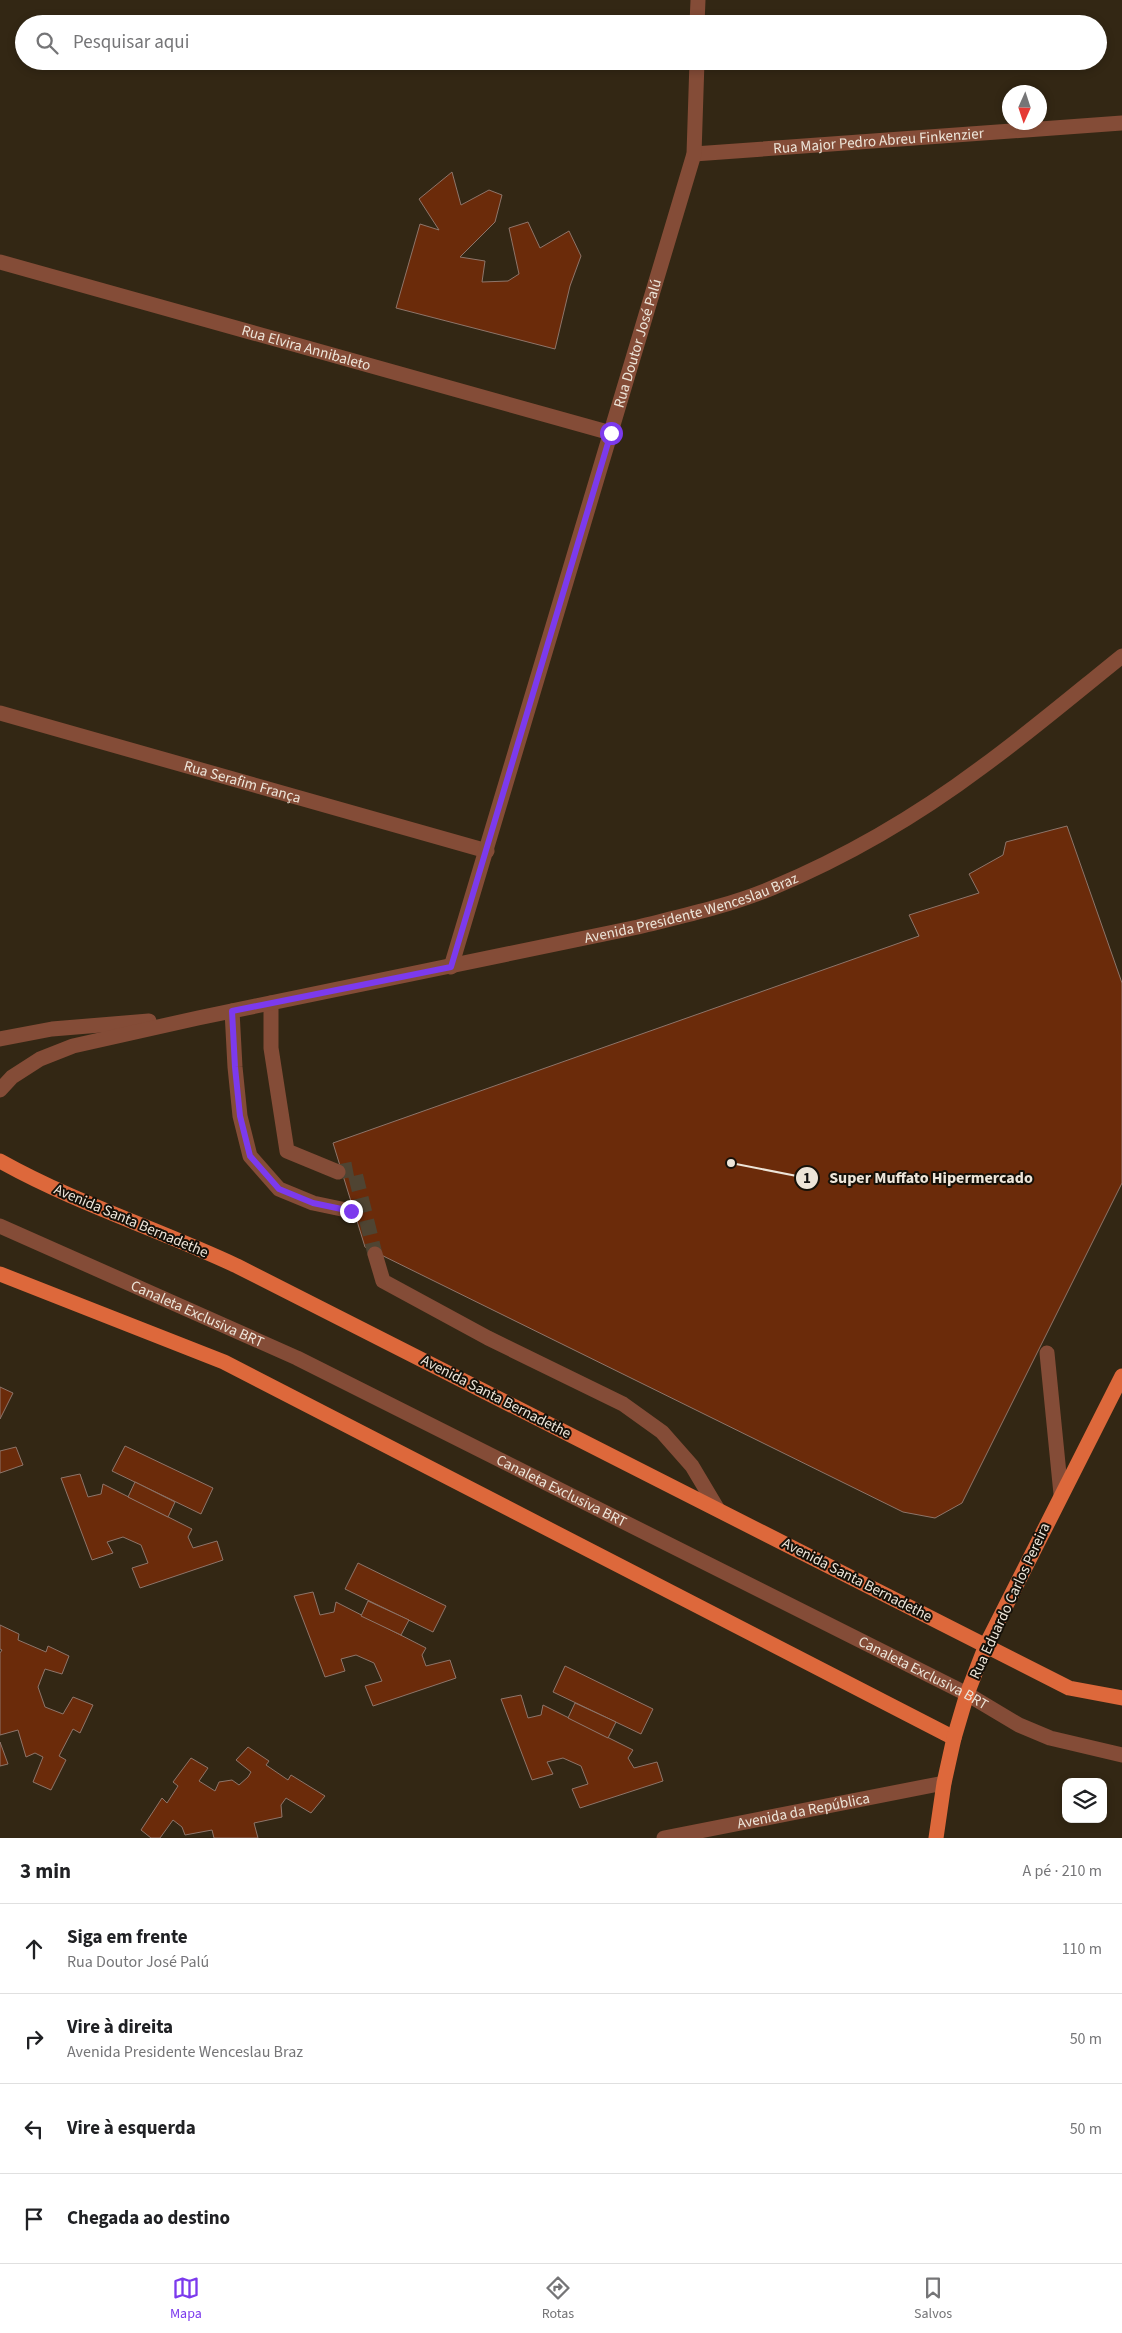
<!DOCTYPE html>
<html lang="pt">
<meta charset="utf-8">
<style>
body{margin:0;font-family:"Source Sans 3",sans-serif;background:#f2f2f2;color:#202124}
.controls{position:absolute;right:15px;bottom:15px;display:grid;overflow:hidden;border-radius:10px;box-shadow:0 2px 8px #0003}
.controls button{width:45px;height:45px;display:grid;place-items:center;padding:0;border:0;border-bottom:1px solid #e0e0e0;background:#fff;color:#202124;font:25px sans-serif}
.compass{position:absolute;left:1002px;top:85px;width:45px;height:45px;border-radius:50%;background:#fff;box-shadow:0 2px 8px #0003;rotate:183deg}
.stop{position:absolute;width:15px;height:15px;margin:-11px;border:4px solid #7c3aed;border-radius:50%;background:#fff}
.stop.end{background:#7c3aed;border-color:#fff;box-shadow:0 1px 5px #0008}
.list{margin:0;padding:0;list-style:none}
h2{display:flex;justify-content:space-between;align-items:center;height:65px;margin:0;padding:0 20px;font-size:21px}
h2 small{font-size:16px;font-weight:400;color:#757577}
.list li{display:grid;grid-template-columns:32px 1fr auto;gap:15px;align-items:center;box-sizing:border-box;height:90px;padding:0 20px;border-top:1px solid #e0e0e0}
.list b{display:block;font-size:19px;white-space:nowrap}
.list p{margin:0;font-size:16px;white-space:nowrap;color:#757577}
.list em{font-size:16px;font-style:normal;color:#757577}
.icon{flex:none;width:28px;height:28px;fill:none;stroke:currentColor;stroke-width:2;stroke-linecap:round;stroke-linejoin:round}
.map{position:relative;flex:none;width:1122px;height:1838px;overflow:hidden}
.search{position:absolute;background:#fff;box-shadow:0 2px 8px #0003;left:15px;right:15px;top:15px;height:55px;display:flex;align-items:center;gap:12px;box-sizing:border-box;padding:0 18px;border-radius:28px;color:#757577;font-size:19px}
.sheet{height:425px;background:#fff}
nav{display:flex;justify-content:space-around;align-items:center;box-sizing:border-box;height:70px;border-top:1px solid #e0e0e0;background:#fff;font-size:14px;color:#757577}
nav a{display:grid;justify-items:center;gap:2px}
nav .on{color:#7c3aed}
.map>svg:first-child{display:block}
.building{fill:#6b2b0a;stroke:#8e756a}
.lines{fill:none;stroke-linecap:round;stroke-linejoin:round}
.minor-tunnel{stroke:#4f4432;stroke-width:15;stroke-dasharray:15 8;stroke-linecap:butt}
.minor{stroke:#844c37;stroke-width:15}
.major{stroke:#dd683b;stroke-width:15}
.route{stroke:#7c3aed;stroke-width:6}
.labels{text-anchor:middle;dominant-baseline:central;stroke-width:4;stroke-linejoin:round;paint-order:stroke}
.street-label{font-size:15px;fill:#ede5d9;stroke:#161109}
.leader{fill:none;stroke:#ede5d9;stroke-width:2}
.callout-dot{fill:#ede5d9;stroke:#161109;stroke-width:2}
.mark-label{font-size:15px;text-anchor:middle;font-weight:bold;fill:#111}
.callout-label{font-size:16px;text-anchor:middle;font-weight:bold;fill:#ede5d9;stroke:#161109;stroke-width:4;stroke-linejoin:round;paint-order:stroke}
</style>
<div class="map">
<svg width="1122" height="1838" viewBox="0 0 1122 1838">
<rect width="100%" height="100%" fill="#332714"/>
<g class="building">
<path d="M452,172l9,33 28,-15 13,5 -7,27 -35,35 25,4 -3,21 26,-1 11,-7 -10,-46 19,-6 12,26 29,-17 12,25 -11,30 -15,63 -159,-41 24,-84 19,6 -20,-31z"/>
<path d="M1067,826l55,157v200l-160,320 -27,15 -32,-6 -538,-265 -32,-104 586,-207 -10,-21 70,-22 -10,-19 34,-19 3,-13z"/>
<path d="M0,1387l13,6 -13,26z"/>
<path d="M125,1446l88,42 -12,26 -89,-43z"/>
<path d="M16,1447l7,18 -23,8v-22z"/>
<path d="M80,1474l8,23 13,-3 2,-10 89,45 -4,8 5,11 24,-7 6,19 -83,28 -8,-20 16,-5 -7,-18 -18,-8 -16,5 6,11 -21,7 -31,-82z"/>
<path d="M135,1482l40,20 -7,15 -40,-20z"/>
<path d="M358,1563l88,43 -13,26 -88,-43z"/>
<path d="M313,1592l7,23 14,-3 2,-10 90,46 -4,7 4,11 24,-6 6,18 -83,28 -8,-20 17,-5 -8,-18 -18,-8 -15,4 4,12 -20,6 -31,-81z"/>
<path d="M368,1601l41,19 -8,15 -40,-19z"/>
<path d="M0,1625l19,9 -1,6 28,12 2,-6 21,10 -7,18 -17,-5 -7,18 7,20 18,7 10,-17 20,8 -13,28 -7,-4 -14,27 7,4 -15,30 -18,-8 10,-25 -8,-4 -9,4 -8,-27 -18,5v-82l2,-3 -2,-1z"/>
<path d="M565,1666l88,43 -12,25 -88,-42z"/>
<path d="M521,1695l7,23 13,-3 2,-10 90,45 -5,8 6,10 23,-6 6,19 -83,27 -8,-19 16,-5 -7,-18 -18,-8 -16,4 6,12 -21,6 -31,-81z"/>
<path d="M575,1703l41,19 -8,16 -40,-20z"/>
<path d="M0,1742l8,22 -8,2z"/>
<path d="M248,1747l21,14 -3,4 22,15 3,-5 34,21 -14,17 -25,-15 -5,7 1,12 -28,6 4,15h-44l-2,-8 -27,5 -3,-8 -9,-7 -13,18h-9l-10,-8 21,-32 5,5 11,-17 -5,-4 18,-24 17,10 -9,13 16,10 4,-9 13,-2 7,5 9,-8 3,-5 -15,-12z"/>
</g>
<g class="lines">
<path class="minor-tunnel" d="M338,1172l16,-3 21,85"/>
<g class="minor">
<path d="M697,24l1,-24"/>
<path id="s1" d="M694,154l428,-31"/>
<path id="s2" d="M0,262l611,171"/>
<path id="s3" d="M0,713l487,138"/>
<path id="s4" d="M451,967l243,-813 3,-93"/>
<path d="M271,1003v45l16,103 51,21"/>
<path d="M232,1011l3,56 5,49 10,40 29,33 34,14 38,8"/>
<path d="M0,1039l52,-10 97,-8"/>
<path id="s5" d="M0,1090l12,-13 28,-18 33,-13 125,-28 440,-91c44,-11 91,-21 134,-39 74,-31 146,-73 210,-121 48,-35 94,-74 140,-111"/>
<path id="s6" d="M0,1226l297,132 670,336 52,31 31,13 72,17"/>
<path d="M375,1254l8,27 105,57 135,66 39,28 30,34 25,42"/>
<path d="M1047,1353l14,141"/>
<path id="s7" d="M664,1838l280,-55"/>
</g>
<g class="major">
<path d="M0,1161c75,42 158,68 237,105l832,422 53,10"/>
<path d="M0,1274l224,88 730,376"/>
<path d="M936,1838l8,-55 10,-45 13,-44 19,-49 136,-269"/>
</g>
</g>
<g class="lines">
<path class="route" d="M351,1211l-38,-8 -34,-14 -29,-33 -10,-40 -5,-49 -3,-56 219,-44 160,-534"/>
</g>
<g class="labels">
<g class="street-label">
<text stroke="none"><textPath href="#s1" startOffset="185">Rua Major Pedro Abreu Finkenzier</textPath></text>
<text stroke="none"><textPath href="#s4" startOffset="651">Rua Doutor José Palú</textPath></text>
<text stroke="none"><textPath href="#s2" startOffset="318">Rua Elvira Annibaleto</textPath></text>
<text stroke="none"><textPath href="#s3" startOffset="252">Rua Serafim França</textPath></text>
<text stroke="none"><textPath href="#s5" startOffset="720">Avenida Presidente Wenceslau Braz</textPath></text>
<text transform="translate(131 1221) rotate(23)">Avenida Santa Bernadethe</text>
<text stroke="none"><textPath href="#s6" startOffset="216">Canaleta Exclusiva BRT</textPath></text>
<text transform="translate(496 1397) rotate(27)">Avenida Santa Bernadethe</text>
<text stroke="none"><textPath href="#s6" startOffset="621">Canaleta Exclusiva BRT</textPath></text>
<text transform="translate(857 1580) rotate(27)">Avenida Santa Bernadethe</text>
<text transform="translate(1010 1601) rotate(-65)">Rua Eduardo Carlos Pereira</text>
<text stroke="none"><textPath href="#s6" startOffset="1026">Canaleta Exclusiva BRT</textPath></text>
<text stroke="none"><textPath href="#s7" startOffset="142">Avenida da República</textPath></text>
</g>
</g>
<path class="leader" d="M731 1163L807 1178"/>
<g class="callout-dot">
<circle cx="731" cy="1163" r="5"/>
<circle cx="807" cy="1178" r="12"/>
</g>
<g class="mark-label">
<text x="807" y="1183">1</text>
</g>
<g class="callout-label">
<text x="931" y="1183">Super Muffato Hipermercado</text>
</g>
</svg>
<div class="controls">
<button><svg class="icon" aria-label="layers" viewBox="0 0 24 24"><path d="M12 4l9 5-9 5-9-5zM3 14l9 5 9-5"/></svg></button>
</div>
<svg class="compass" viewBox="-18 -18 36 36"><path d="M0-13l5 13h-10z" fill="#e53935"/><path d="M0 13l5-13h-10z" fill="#757577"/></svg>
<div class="stop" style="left:611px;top:433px"></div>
<div class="stop end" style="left:351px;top:1211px"></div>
<div class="search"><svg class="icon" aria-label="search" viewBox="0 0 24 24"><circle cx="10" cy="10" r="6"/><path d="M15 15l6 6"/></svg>Pesquisar aqui</div>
</div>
<section class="sheet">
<h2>3 min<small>A pé · 210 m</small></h2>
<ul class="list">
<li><svg class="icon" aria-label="ahead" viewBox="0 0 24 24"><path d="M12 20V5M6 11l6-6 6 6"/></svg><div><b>Siga em frente</b><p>Rua Doutor José Palú</p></div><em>110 m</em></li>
<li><svg class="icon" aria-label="right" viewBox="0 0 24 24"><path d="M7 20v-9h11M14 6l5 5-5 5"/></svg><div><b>Vire à direita</b><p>Avenida Presidente Wenceslau Braz</p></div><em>50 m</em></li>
<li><svg class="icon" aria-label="left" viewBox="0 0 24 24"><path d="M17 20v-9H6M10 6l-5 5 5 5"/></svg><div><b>Vire à esquerda</b></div><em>50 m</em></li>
<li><svg class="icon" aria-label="arrive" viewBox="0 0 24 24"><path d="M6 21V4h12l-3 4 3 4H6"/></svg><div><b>Chegada ao destino</b></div></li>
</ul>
</section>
<nav>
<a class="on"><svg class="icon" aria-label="map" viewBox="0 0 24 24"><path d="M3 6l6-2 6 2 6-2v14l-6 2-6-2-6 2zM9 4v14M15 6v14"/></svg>Mapa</a>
<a><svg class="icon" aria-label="directions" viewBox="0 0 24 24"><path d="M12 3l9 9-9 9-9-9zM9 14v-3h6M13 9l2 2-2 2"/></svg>Rotas</a>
<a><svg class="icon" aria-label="saved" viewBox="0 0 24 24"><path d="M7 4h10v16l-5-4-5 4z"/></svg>Salvos</a>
</nav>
